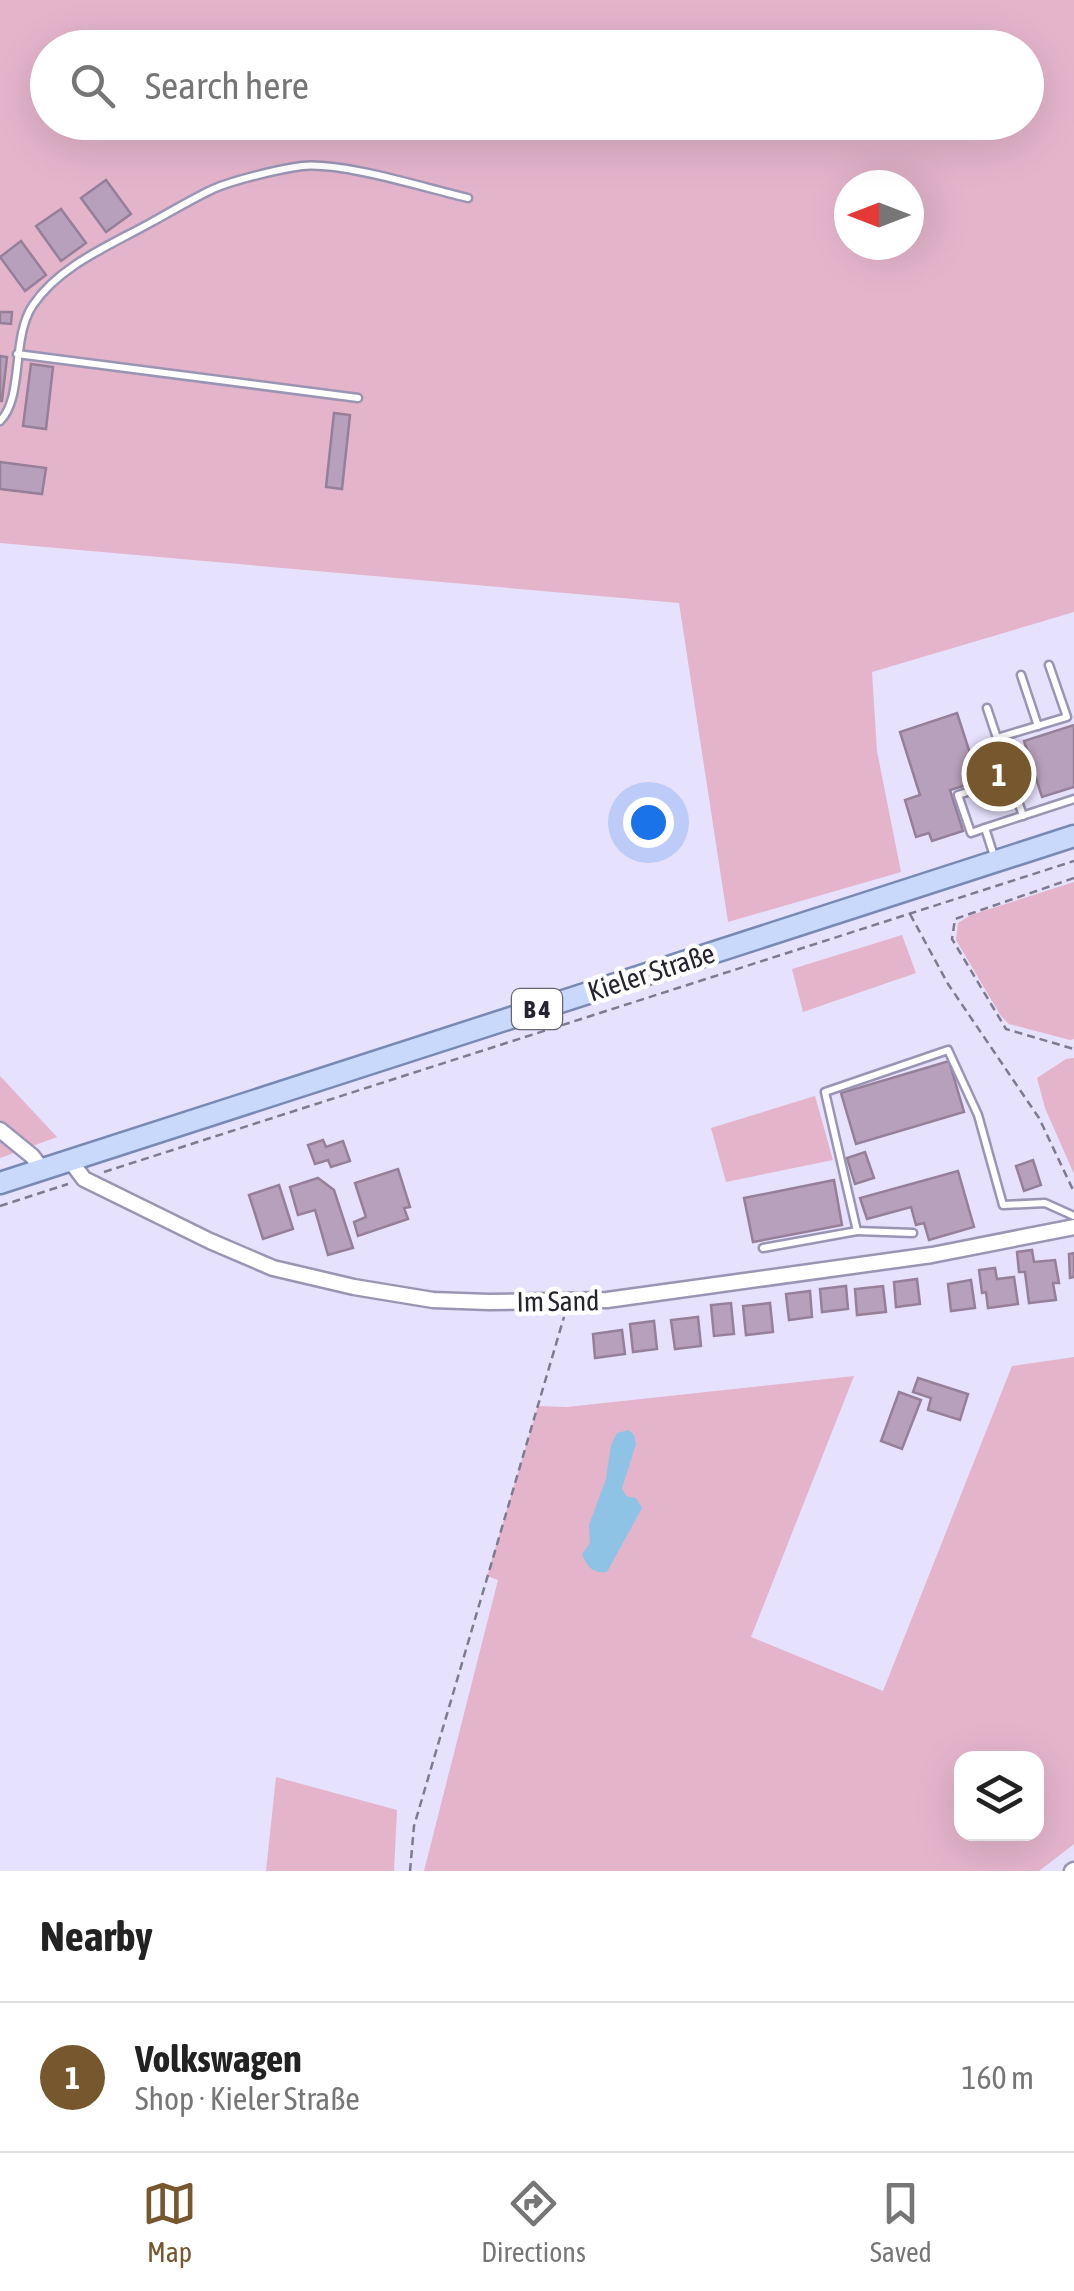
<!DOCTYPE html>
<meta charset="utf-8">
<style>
body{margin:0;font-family:"Asap Condensed",sans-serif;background:#f6f6f6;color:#222}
.controls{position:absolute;right:30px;bottom:30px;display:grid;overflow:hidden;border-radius:20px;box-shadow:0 10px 40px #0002}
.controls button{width:90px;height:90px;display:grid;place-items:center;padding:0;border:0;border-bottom:2px solid #e0e0e0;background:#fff;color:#222;font:50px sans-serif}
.compass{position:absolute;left:834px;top:170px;width:90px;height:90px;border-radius:50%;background:#fff;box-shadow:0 10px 40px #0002;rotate:270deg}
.you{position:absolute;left:648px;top:822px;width:35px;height:35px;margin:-25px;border:8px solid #fff;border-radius:50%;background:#1a73e8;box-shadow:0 0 0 15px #1a73e833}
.badge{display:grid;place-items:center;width:65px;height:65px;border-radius:50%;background:#77572d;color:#fff;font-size:32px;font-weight:700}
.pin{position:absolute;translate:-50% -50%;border:5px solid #fff;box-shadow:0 2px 10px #0006}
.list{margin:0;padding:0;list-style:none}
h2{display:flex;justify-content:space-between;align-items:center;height:130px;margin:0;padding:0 40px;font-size:42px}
h2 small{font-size:32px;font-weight:400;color:#767676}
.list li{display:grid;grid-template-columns:65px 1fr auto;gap:30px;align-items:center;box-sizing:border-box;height:150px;padding:0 40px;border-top:2px solid #e0e0e0}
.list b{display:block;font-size:38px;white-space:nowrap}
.list p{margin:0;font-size:32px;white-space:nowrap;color:#767676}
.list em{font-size:32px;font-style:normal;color:#767676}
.icon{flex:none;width:55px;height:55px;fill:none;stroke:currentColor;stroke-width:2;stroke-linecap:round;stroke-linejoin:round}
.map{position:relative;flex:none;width:1074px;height:1871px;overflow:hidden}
.search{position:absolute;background:#fff;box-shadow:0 10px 40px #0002;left:30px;right:30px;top:30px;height:110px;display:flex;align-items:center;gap:25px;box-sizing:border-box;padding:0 35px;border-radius:55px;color:#767676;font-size:38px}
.sheet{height:280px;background:#fff}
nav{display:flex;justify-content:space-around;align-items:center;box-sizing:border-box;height:140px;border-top:2px solid #e0e0e0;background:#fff;font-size:28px;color:#767676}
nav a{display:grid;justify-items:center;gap:5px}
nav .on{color:#77572d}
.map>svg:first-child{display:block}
.green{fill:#e4b4cb;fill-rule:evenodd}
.water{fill:#8ec3e6}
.building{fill:#b7a0bb;stroke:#957f99;stroke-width:2.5}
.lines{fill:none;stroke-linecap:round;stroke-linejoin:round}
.lane-casing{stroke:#9a95b4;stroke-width:11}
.street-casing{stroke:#9a95b4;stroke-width:19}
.primary-casing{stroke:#7889b4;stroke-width:25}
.path{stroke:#7f7b8f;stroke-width:2.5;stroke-dasharray:8 5;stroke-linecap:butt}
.lane{stroke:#fff;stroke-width:6}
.street{stroke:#fff;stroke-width:14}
.primary{stroke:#c8d9fc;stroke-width:20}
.labels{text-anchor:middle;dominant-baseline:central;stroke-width:9;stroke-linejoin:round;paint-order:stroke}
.shield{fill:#fff;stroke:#67666f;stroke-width:2.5}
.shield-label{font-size:25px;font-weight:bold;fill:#262431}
.street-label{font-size:28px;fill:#262431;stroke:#fff}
</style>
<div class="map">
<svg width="1074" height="1871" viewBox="0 0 1074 1871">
<rect width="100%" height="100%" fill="#e6e1fd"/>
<g class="green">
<path d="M0,0h1074v612l-202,60 5,79 24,121 -173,50 -49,-319 -679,-60zM48,48h978v74h-978zM849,185h60v60h-60z"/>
<path d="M1074,882v157l-4,1 -61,-16 -8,-8 -45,-76 2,-17 13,-8z"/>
<path d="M902,935l14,38 -113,39 -11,-43z"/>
<path d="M1074,1058v116l-29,-66 -8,-30 29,-19z"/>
<path d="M0,1076l57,61 -57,21z"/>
<path d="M815,1096l18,64 -107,22 -15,-54z"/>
<path d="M1074,1357v487l-35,27h-615l74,-291 -11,-4 51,-170 29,1 287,-31 -103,261 132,54 129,-325zM962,1758h74v76h-74z"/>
<path d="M276,1777l121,33 -3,61h-128z"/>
</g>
<path class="water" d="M629,1430l5,5 2,9 -14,44 4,8 10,2 6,10 -35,64c-14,2 -20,-5 -25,-18l8,-11 -1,-18 17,-46 5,-34 6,-12z"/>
<g class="building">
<path d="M106,180l25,34 -25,18 -25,-34z"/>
<path d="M61,209l25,34 -25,18 -25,-35z"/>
<path d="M21,241l25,34 -21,16 -25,-34z"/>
<path d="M0,312h12l-1,12 -11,-1z"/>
<path d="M0,356l7,1 -5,44h-2z"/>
<path d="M31,364l22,3 -7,62 -23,-3z"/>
<path d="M334,413l16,2 -8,74 -16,-2z"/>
<path d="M0,462l46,6 -4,26 -42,-5z"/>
<path d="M957,713l22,68 -29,9 13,41 -31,10 -3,-8 -13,4 -11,-37 15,-5 -20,-63z"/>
<path d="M1074,725v62l-32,10 -18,-56z"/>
<path d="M949,1061l15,51 -108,32 -15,-51z"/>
<path d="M323,1140l3,7 17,-6 7,20 -19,6 -3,-7 -13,4 -7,-19z"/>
<path d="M865,1152l9,26 -19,6 -8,-26z"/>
<path d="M1033,1160l8,25 -17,6 -8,-25z"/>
<path d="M398,1169l12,38 -6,1 4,11 -50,17 -4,-14 12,-5 -11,-34z"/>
<path d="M958,1171l16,56 -45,13 -5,-17 -8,2 -5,-18 -44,12 -7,-21z"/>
<path d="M318,1178l16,12 19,58 -25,7 -13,-45 -17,5 -8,-28z"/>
<path d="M834,1180l8,45 -89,17 -9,-44z"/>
<path d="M279,1185l14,44 -30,10 -14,-44z"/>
<path d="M1032,1250l2,12 21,-2 4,23h-6l3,17 -27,3 -4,-31h-6l-2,-20z"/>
<path d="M1074,1253v24l-4,1 -1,-24z"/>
<path d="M995,1268l2,11 17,-2 4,27 -30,4 -2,-16 -4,1 -3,-23z"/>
<path d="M917,1279l3,25 -24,3 -2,-25z"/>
<path d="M971,1280l4,28 -24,3 -3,-27z"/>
<path d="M846,1286l2,23 -26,3 -2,-23z"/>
<path d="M883,1286l3,26 -29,3 -2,-26z"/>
<path d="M810,1291l2,26 -23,3 -3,-26z"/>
<path d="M731,1303l3,31 -20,2 -3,-31z"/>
<path d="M770,1303l3,29 -27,3 -3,-29z"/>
<path d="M698,1317l3,29 -26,3 -4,-29z"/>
<path d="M654,1321l3,28 -24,3 -3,-28z"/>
<path d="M622,1330l3,24 -30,4 -2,-24z"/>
<path d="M918,1378l50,16 -8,26 -32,-10 3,-12 -18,-6z"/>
<path d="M899,1392l22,8 -19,49 -21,-8z"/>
</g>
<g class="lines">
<defs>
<g id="lane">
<path d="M17,354l341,44"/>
<path d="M0,421c24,-23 11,-84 33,-116 27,-40 78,-60 119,-83 20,-11 40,-23 61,-33 21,-9 66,-20 89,-23 42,-4 123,22 166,32"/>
<path d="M1021,675l17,51"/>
<path d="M987,708l36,108"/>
<path d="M997,738l70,-21 -18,-52"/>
<path d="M985,828l-14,5 -13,-38 52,-17"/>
<path d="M994,856l-9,-28 89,-29"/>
<path d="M857,1231l56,2"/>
<path d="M763,1248l94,-17 -32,-139 123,-42 30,65 25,90 42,-2 29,13"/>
</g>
<g id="street">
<path d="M0,1130l32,26 10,13"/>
<path d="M69,1159l15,20 126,62 63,27 81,19 79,13 56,2 118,-2 325,-45 142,-28"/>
<path d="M1072,1871l2,-1"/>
</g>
<path id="primary" d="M0,1183l1074,-347"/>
</defs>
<use href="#lane" class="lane-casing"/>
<use href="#street" class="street-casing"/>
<use href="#primary" class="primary-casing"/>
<g class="path">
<path d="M1074,878l-119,41 -3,20 54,90 68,20"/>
<path d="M910,914l38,70 91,134 35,74"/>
<path d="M104,1172l970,-311"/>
<path d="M0,1206l68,-22"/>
<path d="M410,1871l4,-45 150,-509"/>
</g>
<use href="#lane" class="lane"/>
<use href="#street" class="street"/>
<use href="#primary" class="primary"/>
</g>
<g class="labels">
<rect class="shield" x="512" y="989" width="50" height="40" rx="8"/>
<g class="shield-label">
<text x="537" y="1009">B 4</text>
</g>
<g class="street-label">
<text transform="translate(651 972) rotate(-18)">Kieler Straße</text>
<text transform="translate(558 1301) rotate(-1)">Im Sand</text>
</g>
</g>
</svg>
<div class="controls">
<button><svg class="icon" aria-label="layers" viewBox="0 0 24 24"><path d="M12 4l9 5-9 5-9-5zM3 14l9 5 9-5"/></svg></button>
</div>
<svg class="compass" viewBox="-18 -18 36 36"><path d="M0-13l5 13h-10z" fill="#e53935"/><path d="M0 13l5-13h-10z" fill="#767676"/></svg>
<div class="you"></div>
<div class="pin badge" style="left:999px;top:774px">1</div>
<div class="search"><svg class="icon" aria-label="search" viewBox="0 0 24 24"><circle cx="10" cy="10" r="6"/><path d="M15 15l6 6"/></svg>Search here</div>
</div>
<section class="sheet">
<h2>Nearby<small></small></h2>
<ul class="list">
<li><span class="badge">1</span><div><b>Volkswagen</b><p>Shop · Kieler Straße</p></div><em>160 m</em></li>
</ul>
</section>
<nav>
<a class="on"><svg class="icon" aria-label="map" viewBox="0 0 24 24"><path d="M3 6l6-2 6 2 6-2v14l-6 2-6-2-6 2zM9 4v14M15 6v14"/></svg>Map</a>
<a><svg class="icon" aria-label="directions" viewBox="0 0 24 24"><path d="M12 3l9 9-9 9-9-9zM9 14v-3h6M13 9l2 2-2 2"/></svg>Directions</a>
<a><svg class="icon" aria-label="saved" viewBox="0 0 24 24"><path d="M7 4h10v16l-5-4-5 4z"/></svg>Saved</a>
</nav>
